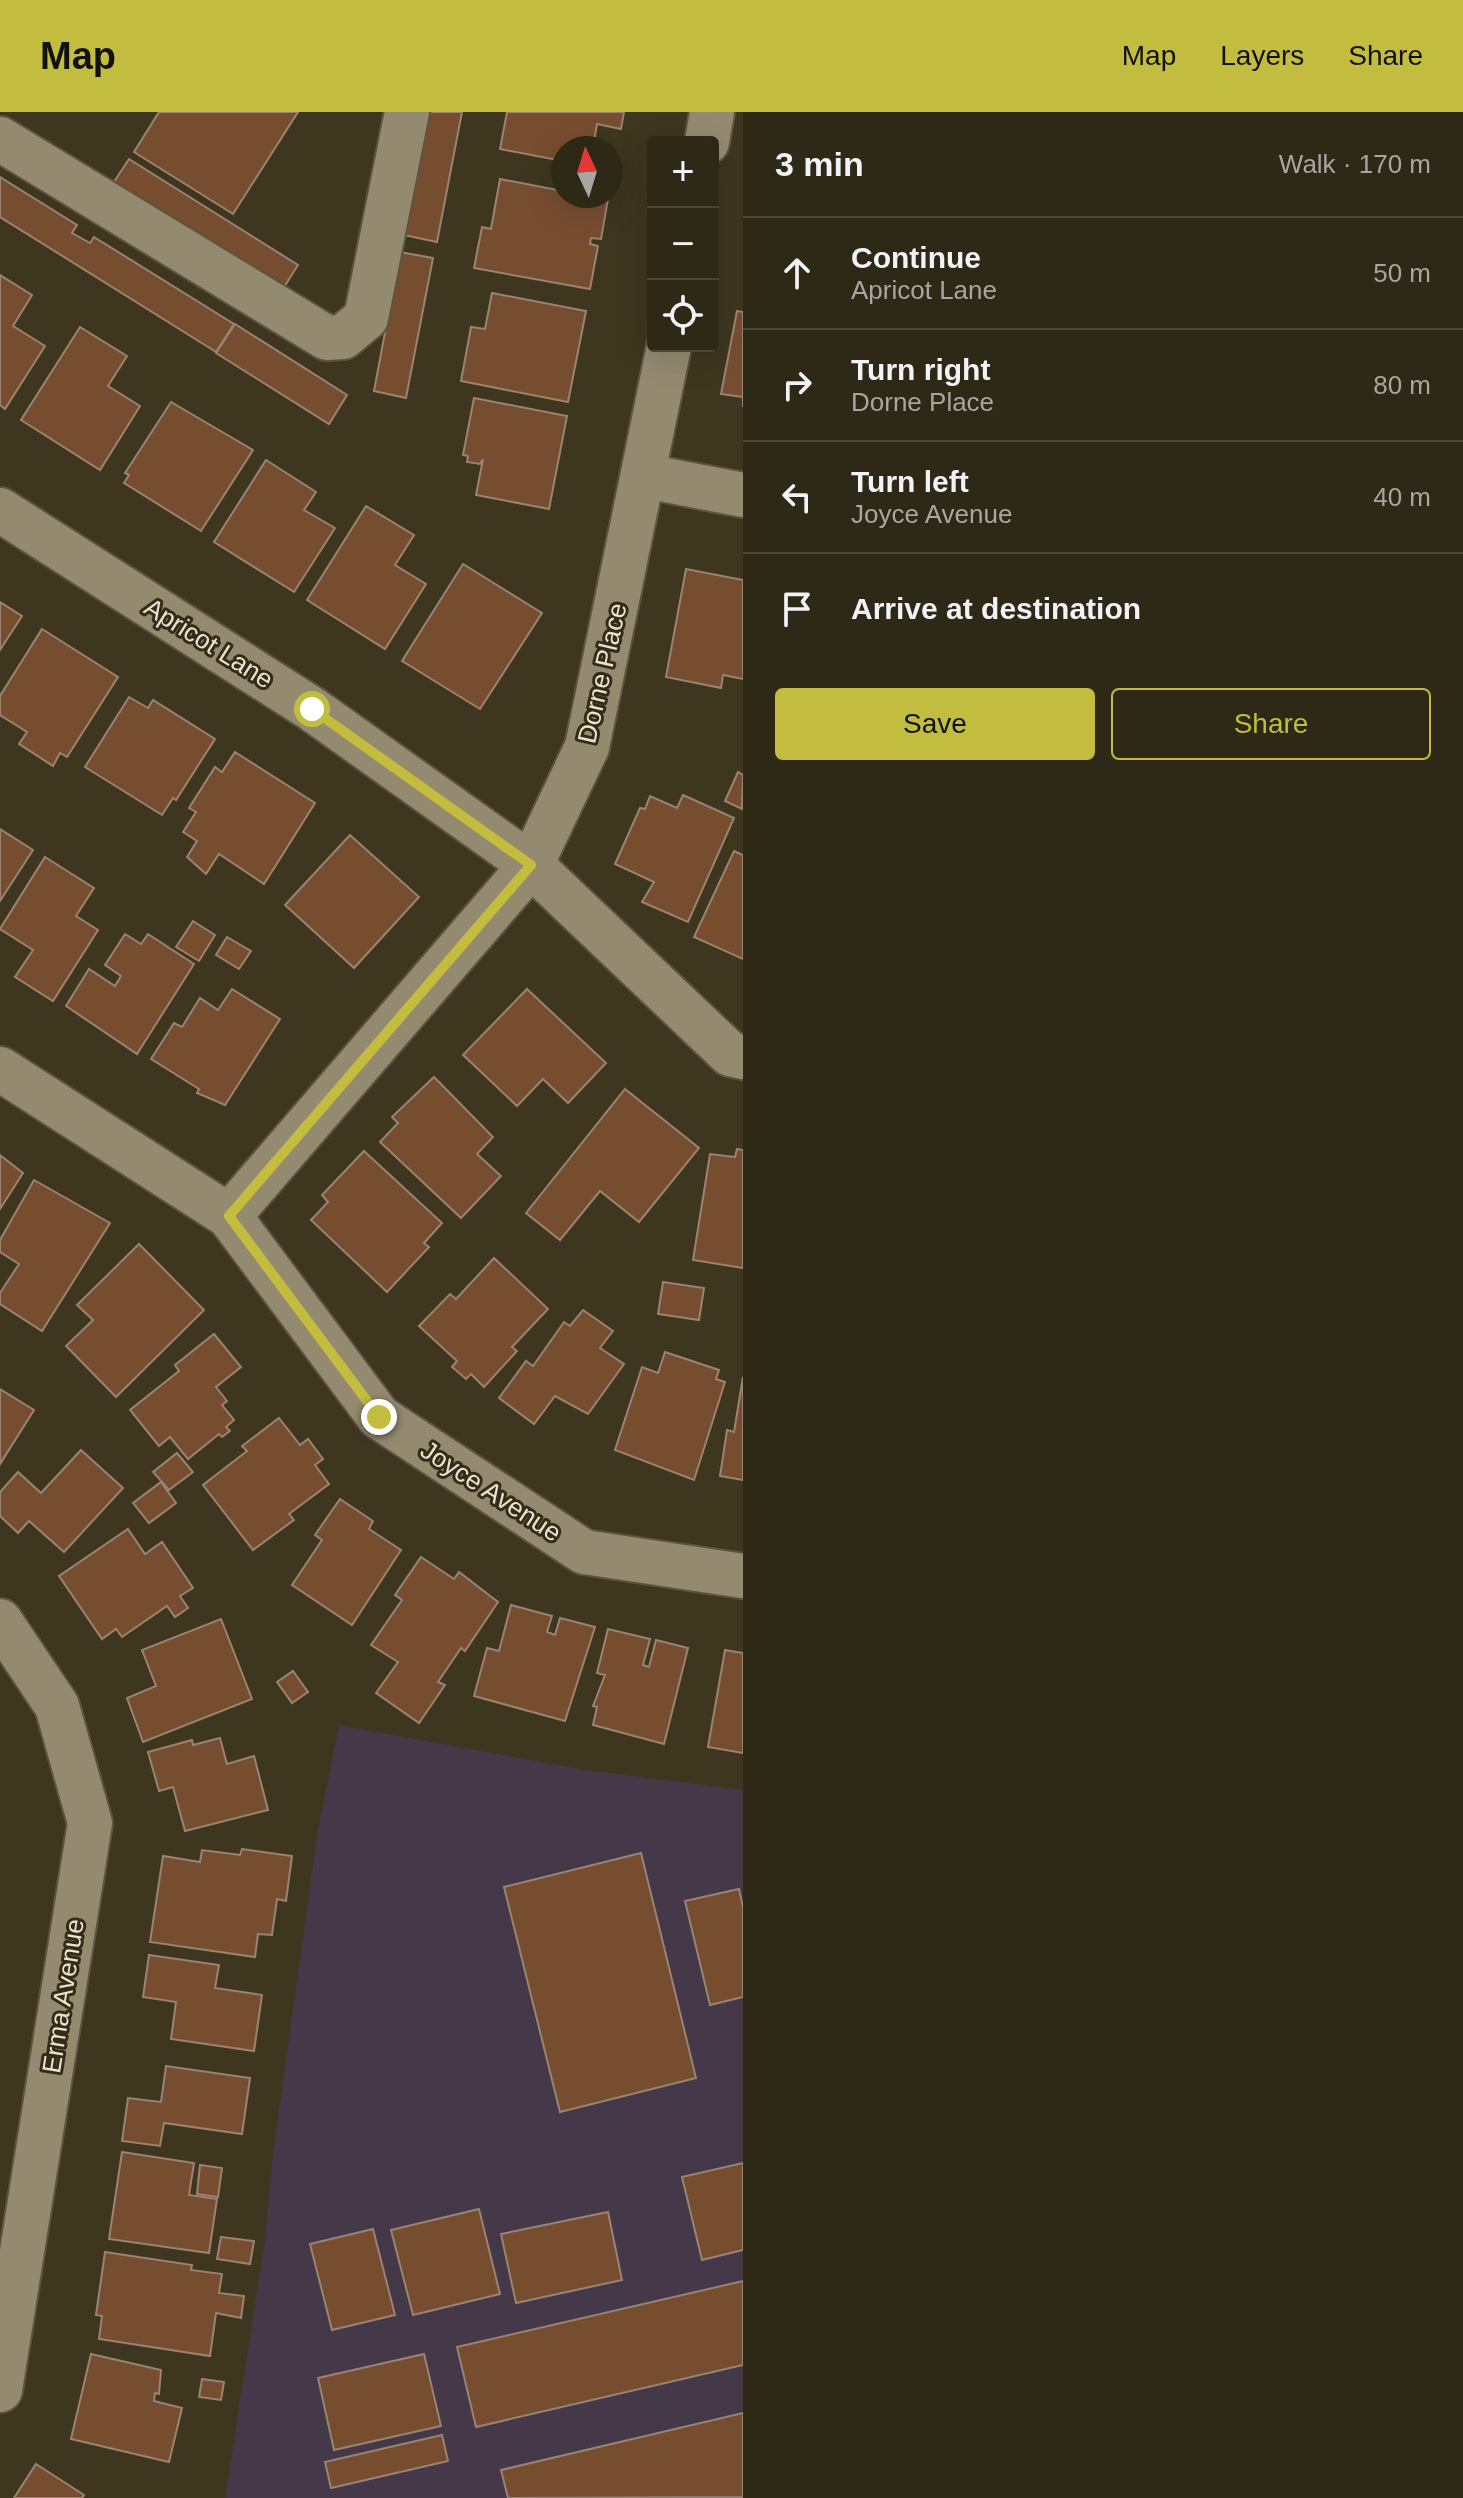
<!DOCTYPE html>
<meta charset="utf-8">
<style>
body{margin:0;font-family:Helvetica,sans-serif;background:#363020;color:#f1f3f6}
.controls{position:absolute;right:24px;top:24px;display:grid;overflow:hidden;border-radius:8px;box-shadow:0 8px 32px #0002}
.controls button{width:72px;height:72px;display:grid;place-items:center;padding:0;border:0;border-bottom:2px solid #494436;background:#2e2817;color:#f1f3f6;font:40px sans-serif}
.compass{position:absolute;left:551px;top:24px;width:72px;height:72px;border-radius:50%;background:#2e2817;box-shadow:0 8px 32px #0002;rotate:356deg}
.stop{position:absolute;width:24px;height:24px;margin:-18px;border:6px solid #c2bd3f;border-radius:50%;background:#fff}
.stop.end{background:#c2bd3f;border-color:#fff;box-shadow:0 2px 8px #0008}
.list{margin:0;padding:0;list-style:none}
h2{display:flex;justify-content:space-between;align-items:center;height:104px;margin:0;padding:0 32px;font-size:34px}
h2 small{font-size:26px;font-weight:400;color:#a7a6a1}
.list li{display:grid;grid-template-columns:52px 1fr auto;gap:24px;align-items:center;box-sizing:border-box;height:112px;padding:0 32px;border-top:2px solid #494436}
.list b{display:block;font-size:30px;white-space:nowrap}
.list p{margin:0;font-size:26px;white-space:nowrap;color:#a7a6a1}
.list em{font-size:26px;font-style:normal;color:#a7a6a1}
.actions{display:flex;gap:16px;padding:24px 32px}
.actions a{flex:1;padding:18px 0;border:2px solid #c2bd3f;border-radius:8px;text-align:center;font-size:28px;color:#c2bd3f}
.actions .main{background:#c2bd3f;color:#111}
.icon{flex:none;width:44px;height:44px;fill:none;stroke:currentColor;stroke-width:2;stroke-linecap:round;stroke-linejoin:round}
.map{position:relative;flex:none;width:743px;height:2386px;overflow:hidden}
header{display:flex;align-items:center;gap:48px;box-sizing:border-box;height:112px;padding:0 40px;background:#c2bd3f;color:#111}
header strong{font-size:38px}
nav{display:flex;gap:44px;margin-inline-start:auto;font-size:28px}
main{display:flex}
aside{flex:1;background:#2e2817}
.map>svg:first-child{display:block}
.education{fill:#453949}
.building{fill:#774d30;stroke:#9b8373;stroke-width:2}
.lines{fill:none;stroke-linecap:round;stroke-linejoin:round}
.minor-casing{stroke:#5c5440;stroke-width:48}
.minor{stroke:#938a70;stroke-width:44}
.route{stroke:#c2bd3f;stroke-width:10}
.labels{text-anchor:middle;dominant-baseline:central;stroke-width:6;stroke-linejoin:round;paint-order:stroke}
.street-label{font-size:26px;fill:#e8e3d5;stroke:#342c15}
</style>
<header>
<strong>Map</strong>
<nav><a>Map</a><a>Layers</a><a>Share</a></nav>
</header>
<main>
<div class="map">
<svg width="743" height="2386" viewBox="0 0 743 2386">
<rect width="100%" height="100%" fill="#3e361f"/>
<path class="education" d="M339,1613l247,45 157,20v708h-518l40,-258 8,-87 45,-323z"/>
<g class="building">
<path d="M159,0h139l-65,102 -99,-62z"/>
<path d="M428,0h34l-25,130 -33,-7z"/>
<path d="M507,0h117l-3,17 -24,-5 -4,24h-30v13l-63,-12z"/>
<path d="M129,47l169,106 -19,30 -169,-107z"/>
<path d="M0,65l77,48 -5,8 18,10 4,-6 140,87 -18,28 -216,-135z"/>
<path d="M500,67l63,12v5l45,3 -7,40 -10,-1 -1,6 8,2 -8,43 -116,-21 8,-41 9,2z"/>
<path d="M400,140l33,6 -27,140 -32,-7z"/>
<path d="M0,163l32,20 -19,31 32,20 -40,63 -5,-4z"/>
<path d="M492,181l94,18 -18,91 -107,-21 10,-54 14,2z"/>
<path d="M737,199l6,1v95v-10l-22,-3z"/>
<path d="M235,212l112,71 -18,29 -113,-71z"/>
<path d="M80,215l47,29 -19,30 32,20 -40,64 -79,-50z"/>
<path d="M474,286l93,18 -18,93 -73,-14 7,-36 -3,5 -13,-2 1,-6 -5,-1z"/>
<path d="M171,290l82,48 -52,81 -77,-48 5,-8 -4,-2z"/>
<path d="M266,348l50,32 -12,18 31,18 -41,64 -80,-50z"/>
<path d="M366,394l48,29 -19,30 31,19 -41,65 -78,-49z"/>
<path d="M463,452l79,49 -62,96 -78,-48z"/>
<path d="M686,457l57,11v99l-20,-4 -2,13 -55,-11z"/>
<path d="M0,490l22,14 -22,34z"/>
<path d="M42,517l76,48 -51,80 -7,-4 -7,13 -34,-22 8,-12 -27,-17v-19z"/>
<path d="M129,585l19,11 5,-8 62,39 -39,61 -3,-2 -11,17 -77,-48z"/>
<path d="M235,640l80,51 -51,81 -45,-30 -13,20 -19,-17 10,-16 -14,-9 13,-20 -7,-4 26,-41 7,5z"/>
<path d="M738,660l5,3 -1,34 -17,-8z"/>
<path d="M683,683l51,23 -46,104 -46,-20 12,-20 -39,-18 25,-56 5,1 5,-13 27,12z"/>
<path d="M0,717l33,21 -33,51z"/>
<path d="M350,723l69,62 -65,71 -69,-63z"/>
<path d="M734,739l9,4v104l-49,-22z"/>
<path d="M45,745l49,31 -18,28 22,14 -45,71 -38,-24 18,-27 -33,-21z"/>
<path d="M193,809l22,14 -16,26 -23,-14z"/>
<path d="M125,822l16,10 7,-10 46,30 -57,90 -71,-48 23,-37 26,17 6,-10 -16,-11z"/>
<path d="M227,825l24,14 -12,18 -23,-14z"/>
<path d="M232,877l48,30 -55,86 -28,-12 2,-4 -48,-30 23,-36 8,4 18,-29 18,12z"/>
<path d="M527,877l79,74 -38,40 -25,-24 -26,27 -54,-51z"/>
<path d="M434,965l59,60 -16,17 24,22 -40,42 -81,-76 18,-19 -6,-6z"/>
<path d="M625,977l74,59 -60,74 -39,-31 -40,49 -34,-27z"/>
<path d="M737,1037l6,1v118l-50,-8 17,-106 25,3z"/>
<path d="M364,1039l78,72 -18,20 5,4 -42,45 -76,-72 17,-18 -6,-7z"/>
<path d="M0,1043l23,18 -23,36z"/>
<path d="M34,1068l76,43 -68,108 -42,-27v-11l19,-29 -19,-12v-12z"/>
<path d="M139,1132l65,66 -88,87 -50,-51 27,-26 -16,-15z"/>
<path d="M494,1146l54,51 -36,38 5,4 -33,36 -13,-13 -5,5 -14,-12 5,-6 -38,-35 31,-32 6,5z"/>
<path d="M663,1170l41,6 -5,32 -41,-6z"/>
<path d="M583,1198l30,21 -13,17 24,16 -36,50 -33,-18 -21,28 -35,-26 27,-37 7,5 31,-44 6,4z"/>
<path d="M214,1222l27,33 -25,20 11,14 -5,4 12,15 -8,7 4,4 -8,6 -3,-3 -31,25 -18,-22 -11,9 -29,-36 49,-39 -4,-6z"/>
<path d="M665,1240l54,18 -3,9 9,3 -31,98 -79,-30 27,-83 16,6z"/>
<path d="M743,1265v103l-23,-4 7,-46 7,2z"/>
<path d="M0,1277l34,21 -34,54z"/>
<path d="M279,1306l21,27 8,-6 15,20 -8,6 14,19 -40,30 5,6 -41,30 -50,-65 44,-34 -5,-5z"/>
<path d="M81,1338l42,38 -59,64 -35,-31 -11,12 -18,-17v-24l18,-20 23,21z"/>
<path d="M177,1341l16,19 -24,18 -16,-18z"/>
<path d="M161,1370l15,21 -27,20 -16,-20z"/>
<path d="M340,1387l33,22 -4,8 32,21 -49,75 -60,-40 30,-45 -7,-5z"/>
<path d="M128,1417l17,25 17,-12 31,46 -13,8 8,12 -13,9 -8,-11 -45,31 -6,-8 -14,10 -43,-63z"/>
<path d="M421,1445l33,22 5,-7 39,30 -33,49 -4,-3 -23,34 7,3 -26,38 -43,-30 22,-31 -27,-17 31,-45 -7,-5z"/>
<path d="M511,1493l41,11 -5,16 8,3 5,-17 35,9 -30,94 -91,-25 13,-48 12,3z"/>
<path d="M221,1507l31,80 -109,43 -16,-44 29,-12 -14,-36z"/>
<path d="M608,1517l42,10 -7,26 6,2 7,-27 32,8 -24,96 -71,-19 4,-18 -4,-1 12,-31 -8,-2z"/>
<path d="M725,1538l18,3v100l-35,-6z"/>
<path d="M293,1559l15,21 -16,11 -15,-21z"/>
<path d="M220,1626l7,26 27,-8 14,54 -83,21 -12,-44 -14,4 -11,-39 44,-12 1,5z"/>
<path d="M242,1737l50,7 -6,45 -9,-2 -5,36 -14,-1 -3,23 -105,-15 13,-86 37,6 2,-12 38,5z"/>
<path d="M641,1741l55,225 -136,34 -56,-225z"/>
<path d="M739,1777l4,18v90l-33,8 -25,-104z"/>
<path d="M149,1843l70,10 -4,23 47,7 -8,56 -83,-12 5,-37 -33,-5z"/>
<path d="M166,1954l84,12 -8,56 -78,-11 -4,23 -38,-5 6,-43 33,4z"/>
<path d="M122,2040l72,11 -5,32 28,4 -8,54 -100,-14z"/>
<path d="M743,2051v87l-41,10 -20,-83z"/>
<path d="M200,2053l22,3 -4,29 -21,-3z"/>
<path d="M479,2097l21,85 -87,21 -22,-85z"/>
<path d="M608,2100l14,68 -106,23 -15,-69z"/>
<path d="M373,2117l22,86 -63,15 -22,-86z"/>
<path d="M221,2125l33,4 -4,23 -33,-5z"/>
<path d="M105,2140l87,13 -1,5 31,4 -3,19 25,3 -3,22 -25,-5 -6,43 -111,-17 3,-23 -6,-1z"/>
<path d="M743,2169v84l-267,62 -19,-80z"/>
<path d="M91,2242l70,16 -2,24 -4,-1 -1,8 28,7 -13,54 -98,-23z"/>
<path d="M424,2242l17,72 -107,24 -16,-72z"/>
<path d="M202,2267l22,3 -3,18 -22,-3z"/>
<path d="M743,2301v84l-235,1 -7,-28z"/>
<path d="M442,2323l6,26 -117,27 -6,-26z"/>
<path d="M36,2352l48,31 -2,3h-68z"/>
</g>
<g class="lines">
<defs>
<g id="minor">
<path d="M0,27l327,199 16,-1 23,-19 41,-206"/>
<path d="M707,30l5,-30"/>
<path d="M645,364l98,19"/>
<path d="M0,398l312,199 219,156 199,189 13,3"/>
<path d="M0,957l229,147 150,201 205,135 159,24"/>
<path d="M229,1104l302,-351 56,-118 82,-401"/>
<path d="M0,1509l57,85 33,117 -90,567"/>
</g>
</defs>
<use href="#minor" class="minor-casing"/>
<use href="#minor" class="minor"/>
</g>
<g class="lines">
<path class="route" d="M312,597l219,156 -302,351 150,201"/>
</g>
<g class="labels">
<g class="street-label">
<text transform="translate(209 531) rotate(32)">Apricot Lane</text>
<text transform="translate(602 561) rotate(-77)">Dorne Place</text>
<text transform="translate(491 1379) rotate(33)">Joyce Avenue</text>
<text transform="translate(63 1884) rotate(-81)">Erma Avenue</text>
</g>
</g>
</svg>
<div class="controls">
<button>+</button>
<button>−</button>
<button><svg class="icon" aria-label="locate" viewBox="0 0 24 24"><circle cx="12" cy="12" r="6"/><path d="M12 2v4M12 18v4M2 12h4M18 12h4"/></svg></button>
</div>
<svg class="compass" viewBox="-18 -18 36 36"><path d="M0-13l5 13h-10z" fill="#e53935"/><path d="M0 13l5-13h-10z" fill="#a7a6a1"/></svg>
<div class="stop" style="left:312px;top:597px"></div>
<div class="stop end" style="left:379px;top:1305px"></div>
</div>
<aside>
<h2>3 min<small>Walk · 170 m</small></h2>
<ul class="list">
<li><svg class="icon" aria-label="ahead" viewBox="0 0 24 24"><path d="M12 20V5M6 11l6-6 6 6"/></svg><div><b>Continue</b><p>Apricot Lane</p></div><em>50 m</em></li>
<li><svg class="icon" aria-label="right" viewBox="0 0 24 24"><path d="M7 20v-9h11M14 6l5 5-5 5"/></svg><div><b>Turn right</b><p>Dorne Place</p></div><em>80 m</em></li>
<li><svg class="icon" aria-label="left" viewBox="0 0 24 24"><path d="M17 20v-9H6M10 6l-5 5 5 5"/></svg><div><b>Turn left</b><p>Joyce Avenue</p></div><em>40 m</em></li>
<li><svg class="icon" aria-label="arrive" viewBox="0 0 24 24"><path d="M6 21V4h12l-3 4 3 4H6"/></svg><div><b>Arrive at destination</b></div></li>
</ul>
<div class="actions"><a class="main">Save</a><a>Share</a></div>
</aside>
</main>
